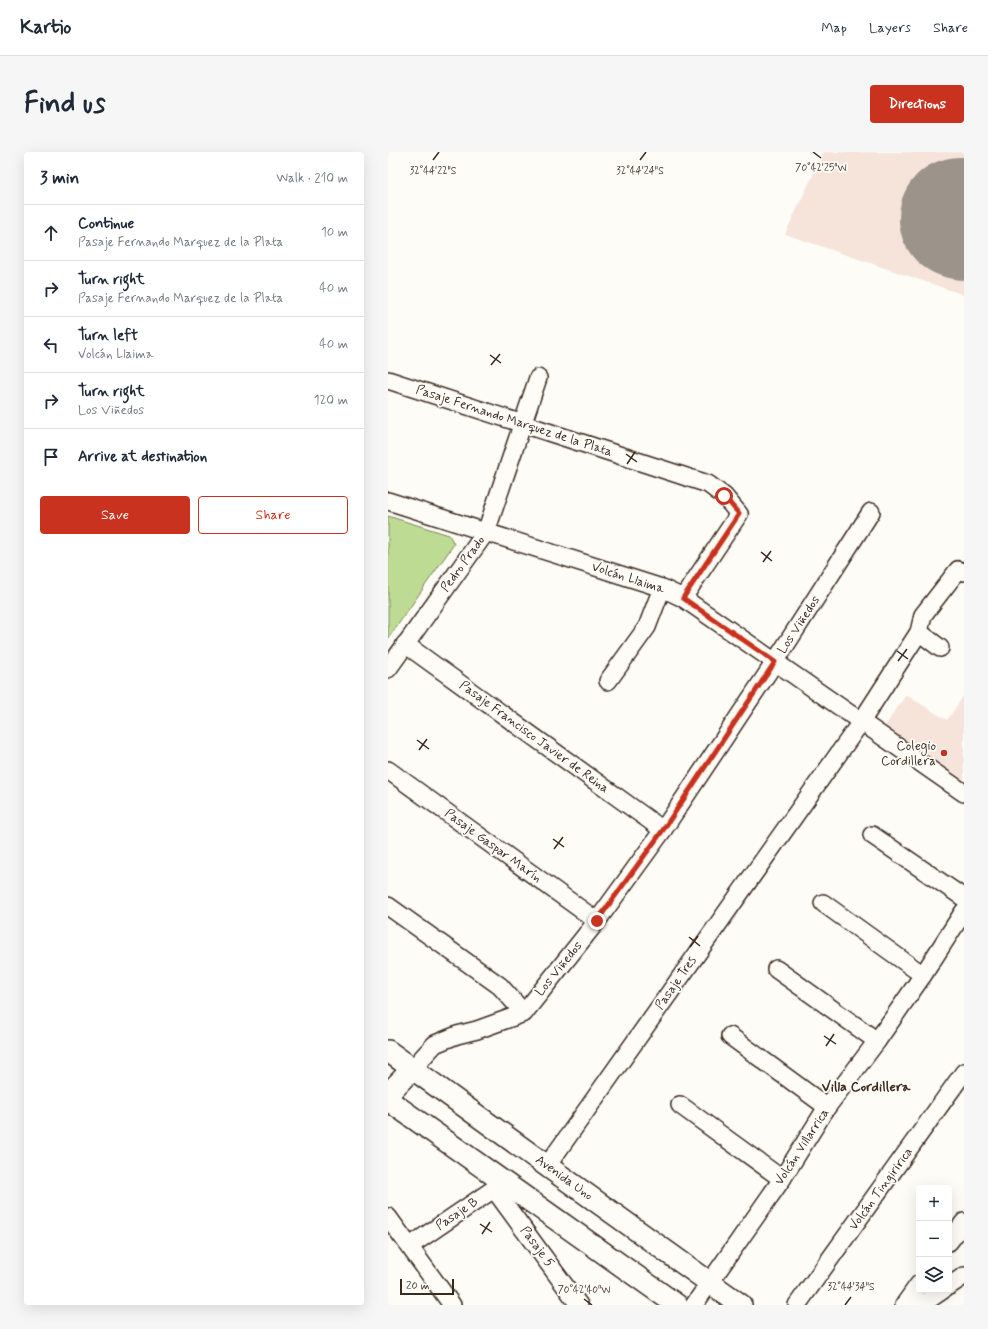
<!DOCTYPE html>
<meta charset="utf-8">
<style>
body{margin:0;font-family:Mynerve,sans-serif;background:#f6f6f7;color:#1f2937}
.controls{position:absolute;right:12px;bottom:12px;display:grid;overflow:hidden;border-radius:4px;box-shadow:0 4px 16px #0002}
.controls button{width:36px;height:36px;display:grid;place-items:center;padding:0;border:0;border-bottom:1px solid #e0e1e3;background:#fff;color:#1f2937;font:20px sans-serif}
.scale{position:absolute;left:12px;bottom:10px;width:54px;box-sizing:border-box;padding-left:4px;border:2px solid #3b2a1e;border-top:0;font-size:11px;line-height:14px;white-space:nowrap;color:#3b2a1e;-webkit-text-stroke:3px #fdfcf7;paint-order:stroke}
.stop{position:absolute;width:12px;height:12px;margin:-9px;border:3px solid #c8321e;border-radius:50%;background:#fff}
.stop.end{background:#c8321e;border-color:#fff;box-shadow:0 1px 4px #0008}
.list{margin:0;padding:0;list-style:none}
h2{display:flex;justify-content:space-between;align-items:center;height:52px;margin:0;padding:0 16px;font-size:17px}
h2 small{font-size:13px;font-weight:400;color:#747a83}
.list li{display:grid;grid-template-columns:26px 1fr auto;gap:12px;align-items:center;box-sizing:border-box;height:56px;padding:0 16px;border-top:1px solid #e0e1e3}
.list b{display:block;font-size:15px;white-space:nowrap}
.list p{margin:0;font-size:13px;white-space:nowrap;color:#747a83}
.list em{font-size:13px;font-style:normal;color:#747a83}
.actions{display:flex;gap:8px;padding:12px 16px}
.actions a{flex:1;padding:9px 0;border:1px solid #c8321e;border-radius:4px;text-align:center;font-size:14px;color:#c8321e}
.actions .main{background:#c8321e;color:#fff}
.icon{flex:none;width:22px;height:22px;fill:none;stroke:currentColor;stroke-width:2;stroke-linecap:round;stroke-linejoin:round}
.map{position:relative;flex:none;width:576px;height:1153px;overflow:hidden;border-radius:4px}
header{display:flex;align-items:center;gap:24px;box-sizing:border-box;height:56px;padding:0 20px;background:#fff;border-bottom:1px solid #e0e1e3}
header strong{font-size:19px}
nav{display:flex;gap:22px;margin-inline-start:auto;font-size:14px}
.intro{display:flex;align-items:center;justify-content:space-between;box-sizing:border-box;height:96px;padding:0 24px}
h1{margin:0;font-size:28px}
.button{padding:10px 18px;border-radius:4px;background:#c8321e;color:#fff;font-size:14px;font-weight:700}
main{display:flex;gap:24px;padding:0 24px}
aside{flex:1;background:#fff;border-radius:4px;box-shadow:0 4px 16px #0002}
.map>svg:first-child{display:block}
.built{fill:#f6e4db}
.green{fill:#bedb93;stroke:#7c8258}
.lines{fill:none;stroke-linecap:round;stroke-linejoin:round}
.runway{stroke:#9c938a;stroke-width:122}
.minor-casing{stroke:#3b2a1e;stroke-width:20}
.tertiary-casing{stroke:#3b2a1e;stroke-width:24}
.minor{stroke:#fdfcf7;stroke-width:17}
.tertiary{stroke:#fdfcf7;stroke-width:21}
.route{stroke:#c8321e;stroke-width:5}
.ticks{fill:none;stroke:#3b2a1e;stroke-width:1.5}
.poi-dot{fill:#c8321e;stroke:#fdfcf7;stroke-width:1.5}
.labels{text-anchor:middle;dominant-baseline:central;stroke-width:3.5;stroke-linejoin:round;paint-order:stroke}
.street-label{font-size:13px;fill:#3b2a1e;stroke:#fdfcf7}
.poi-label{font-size:13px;fill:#3b2a1e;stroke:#fdfcf7;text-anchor:end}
.neighbourhood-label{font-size:14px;font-weight:bold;fill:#3b2a1e;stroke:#fdfcf7}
.ticks-label{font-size:10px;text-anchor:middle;fill:#3b2a1e;stroke:#fdfcf7;stroke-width:3.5;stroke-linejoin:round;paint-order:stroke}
</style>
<header>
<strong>Kartio</strong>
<nav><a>Map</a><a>Layers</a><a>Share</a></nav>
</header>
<div class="intro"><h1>Find us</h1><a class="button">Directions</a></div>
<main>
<aside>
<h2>3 min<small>Walk · 210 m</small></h2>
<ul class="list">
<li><svg class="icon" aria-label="ahead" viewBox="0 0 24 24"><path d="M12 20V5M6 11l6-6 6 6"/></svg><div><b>Continue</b><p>Pasaje Fernando Marquez de la Plata</p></div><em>10 m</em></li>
<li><svg class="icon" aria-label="right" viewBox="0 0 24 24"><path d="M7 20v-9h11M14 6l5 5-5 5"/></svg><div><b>Turn right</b><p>Pasaje Fernando Marquez de la Plata</p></div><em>40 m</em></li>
<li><svg class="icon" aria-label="left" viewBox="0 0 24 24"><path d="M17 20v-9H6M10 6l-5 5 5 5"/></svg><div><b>Turn left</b><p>Volcán Llaima</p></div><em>40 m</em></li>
<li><svg class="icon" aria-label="right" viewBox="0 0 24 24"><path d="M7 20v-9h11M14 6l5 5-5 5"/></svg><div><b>Turn right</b><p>Los Viñedos</p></div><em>120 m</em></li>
<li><svg class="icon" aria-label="arrive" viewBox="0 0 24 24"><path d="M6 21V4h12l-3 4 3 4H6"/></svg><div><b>Arrive at destination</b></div></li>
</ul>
<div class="actions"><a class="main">Save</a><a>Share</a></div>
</aside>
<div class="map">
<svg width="576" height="1153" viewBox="0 0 576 1153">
<rect width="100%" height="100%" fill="#fdfcf7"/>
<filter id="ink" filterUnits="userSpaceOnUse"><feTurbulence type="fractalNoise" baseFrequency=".025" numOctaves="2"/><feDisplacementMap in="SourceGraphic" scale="8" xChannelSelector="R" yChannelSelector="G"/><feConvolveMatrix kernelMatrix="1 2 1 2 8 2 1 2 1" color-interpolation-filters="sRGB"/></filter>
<g filter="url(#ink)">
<g class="built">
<path d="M436,0h140v143l-179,-61z"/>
<path d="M518,543l41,25 17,-25v85l-79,-54z"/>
</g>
<path class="green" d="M0,364l61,19 5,9 -66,95z"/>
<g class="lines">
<path class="runway" d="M572,66l4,1"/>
<defs>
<g id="minor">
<path d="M0,228l320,104 16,12 15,18 -56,84"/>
<path d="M0,349l274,87 21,10 281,195"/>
<path d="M531,480l21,16"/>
<path d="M17,492l258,186"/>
<path d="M0,517l98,-137 52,-154"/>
<path d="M220,529l39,-54 15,-39"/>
<path d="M0,618l209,151"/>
<path d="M484,683l92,63"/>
<path d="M435,751l100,72"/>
<path d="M0,754l112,80 24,27"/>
<path d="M388,817l101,72"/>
<path d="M342,884l97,71"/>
<path d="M25,916l22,-24 22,-9 20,-5 47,-17 73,-92 66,-91 112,-168 96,-150"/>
<path d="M292,953l102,74"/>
<path d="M159,1014l314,-444 58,-90 4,-17 35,-45 6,2"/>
<path d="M106,1037l85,116"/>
<path d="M0,1065l64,88"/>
<path d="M561,1090l15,-20"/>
<path d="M22,1094l94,-64"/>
<path d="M561,1134l15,-10"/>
<path d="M306,1153l88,-126 45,-72 50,-66 46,-66 41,-64"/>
<path d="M409,1153l167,-233"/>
<path d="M516,1153l15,-21"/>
<path d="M533,1153l22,-15"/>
</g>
<g id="tertiary">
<path d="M0,899l159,115 194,139"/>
<path d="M0,942l25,-26"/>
<path d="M0,948l289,205"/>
</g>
</defs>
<use href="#minor" class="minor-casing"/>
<use href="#tertiary" class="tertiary-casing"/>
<use href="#minor" class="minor"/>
<use href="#tertiary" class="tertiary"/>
</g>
</g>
<g class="lines" filter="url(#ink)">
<path class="route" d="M209,769l66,-91 112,-168 -92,-64 56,-84 -15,-18"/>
</g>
<path class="ticks" d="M425,0l8,6M45,8l6,-8M252,8l6,-8M102,203l11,8M103,213l9,-11M238,302l11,8M239,312l8,-12M373,400l11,9M375,410l8,-11M509,499l11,8M510,509l9,-12M29,588l12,9M31,598l8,-11M165,687l11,8M166,697l9,-12M301,785l11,9M302,795l8,-11M436,884l12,8M438,894l8,-12M92,1072l12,8M94,1082l8,-12M196,1147l8,6M457,1153l6,-8"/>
<circle class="poi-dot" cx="556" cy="601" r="4"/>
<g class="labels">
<g class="street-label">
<text transform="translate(126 269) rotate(18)">Pasaje Fernando Marquez de la Plata</text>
<text transform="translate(75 412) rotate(-54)">Pedro Prado</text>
<text transform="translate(240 426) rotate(18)">Volcán Llaima</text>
<text transform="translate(411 473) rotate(-57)">Los Viñedos</text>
<text transform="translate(146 585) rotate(36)">Pasaje Francisco Javier de Reina</text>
<text transform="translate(105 694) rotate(36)">Pasaje Gaspar Marín</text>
<text transform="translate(171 817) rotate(-51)">Los Viñedos</text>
<text transform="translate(288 831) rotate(-55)">Pasaje Tres</text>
<text transform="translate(414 995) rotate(-57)">Volcán Villarrica</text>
<text transform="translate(176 1026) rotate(36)">Avenida Uno</text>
<text transform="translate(493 1037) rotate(-54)">Volcán Tingiririca</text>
<text transform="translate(69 1062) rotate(-34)">Pasaje B</text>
<text transform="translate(149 1095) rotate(54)">Pasaje 5</text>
</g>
<g class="poi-label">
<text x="548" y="594">Colegio<tspan x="548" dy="15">Cordillera</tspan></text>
</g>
<g class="neighbourhood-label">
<text x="478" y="935">Villa Cordillera</text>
</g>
</g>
<g class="ticks-label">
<text x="433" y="19">70°42'25"W</text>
<text x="45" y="22">32°44'22"S</text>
<text x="252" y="22">32°44'24"S</text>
<text x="463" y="1138">32°44'34"S</text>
<text x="196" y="1141">70°42'40"W</text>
</g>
</svg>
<div class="controls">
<button>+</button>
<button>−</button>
<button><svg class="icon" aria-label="layers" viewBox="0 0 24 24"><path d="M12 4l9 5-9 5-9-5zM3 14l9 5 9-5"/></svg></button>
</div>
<div class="scale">20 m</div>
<div class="stop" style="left:336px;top:344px"></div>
<div class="stop end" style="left:209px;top:769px"></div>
</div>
</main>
